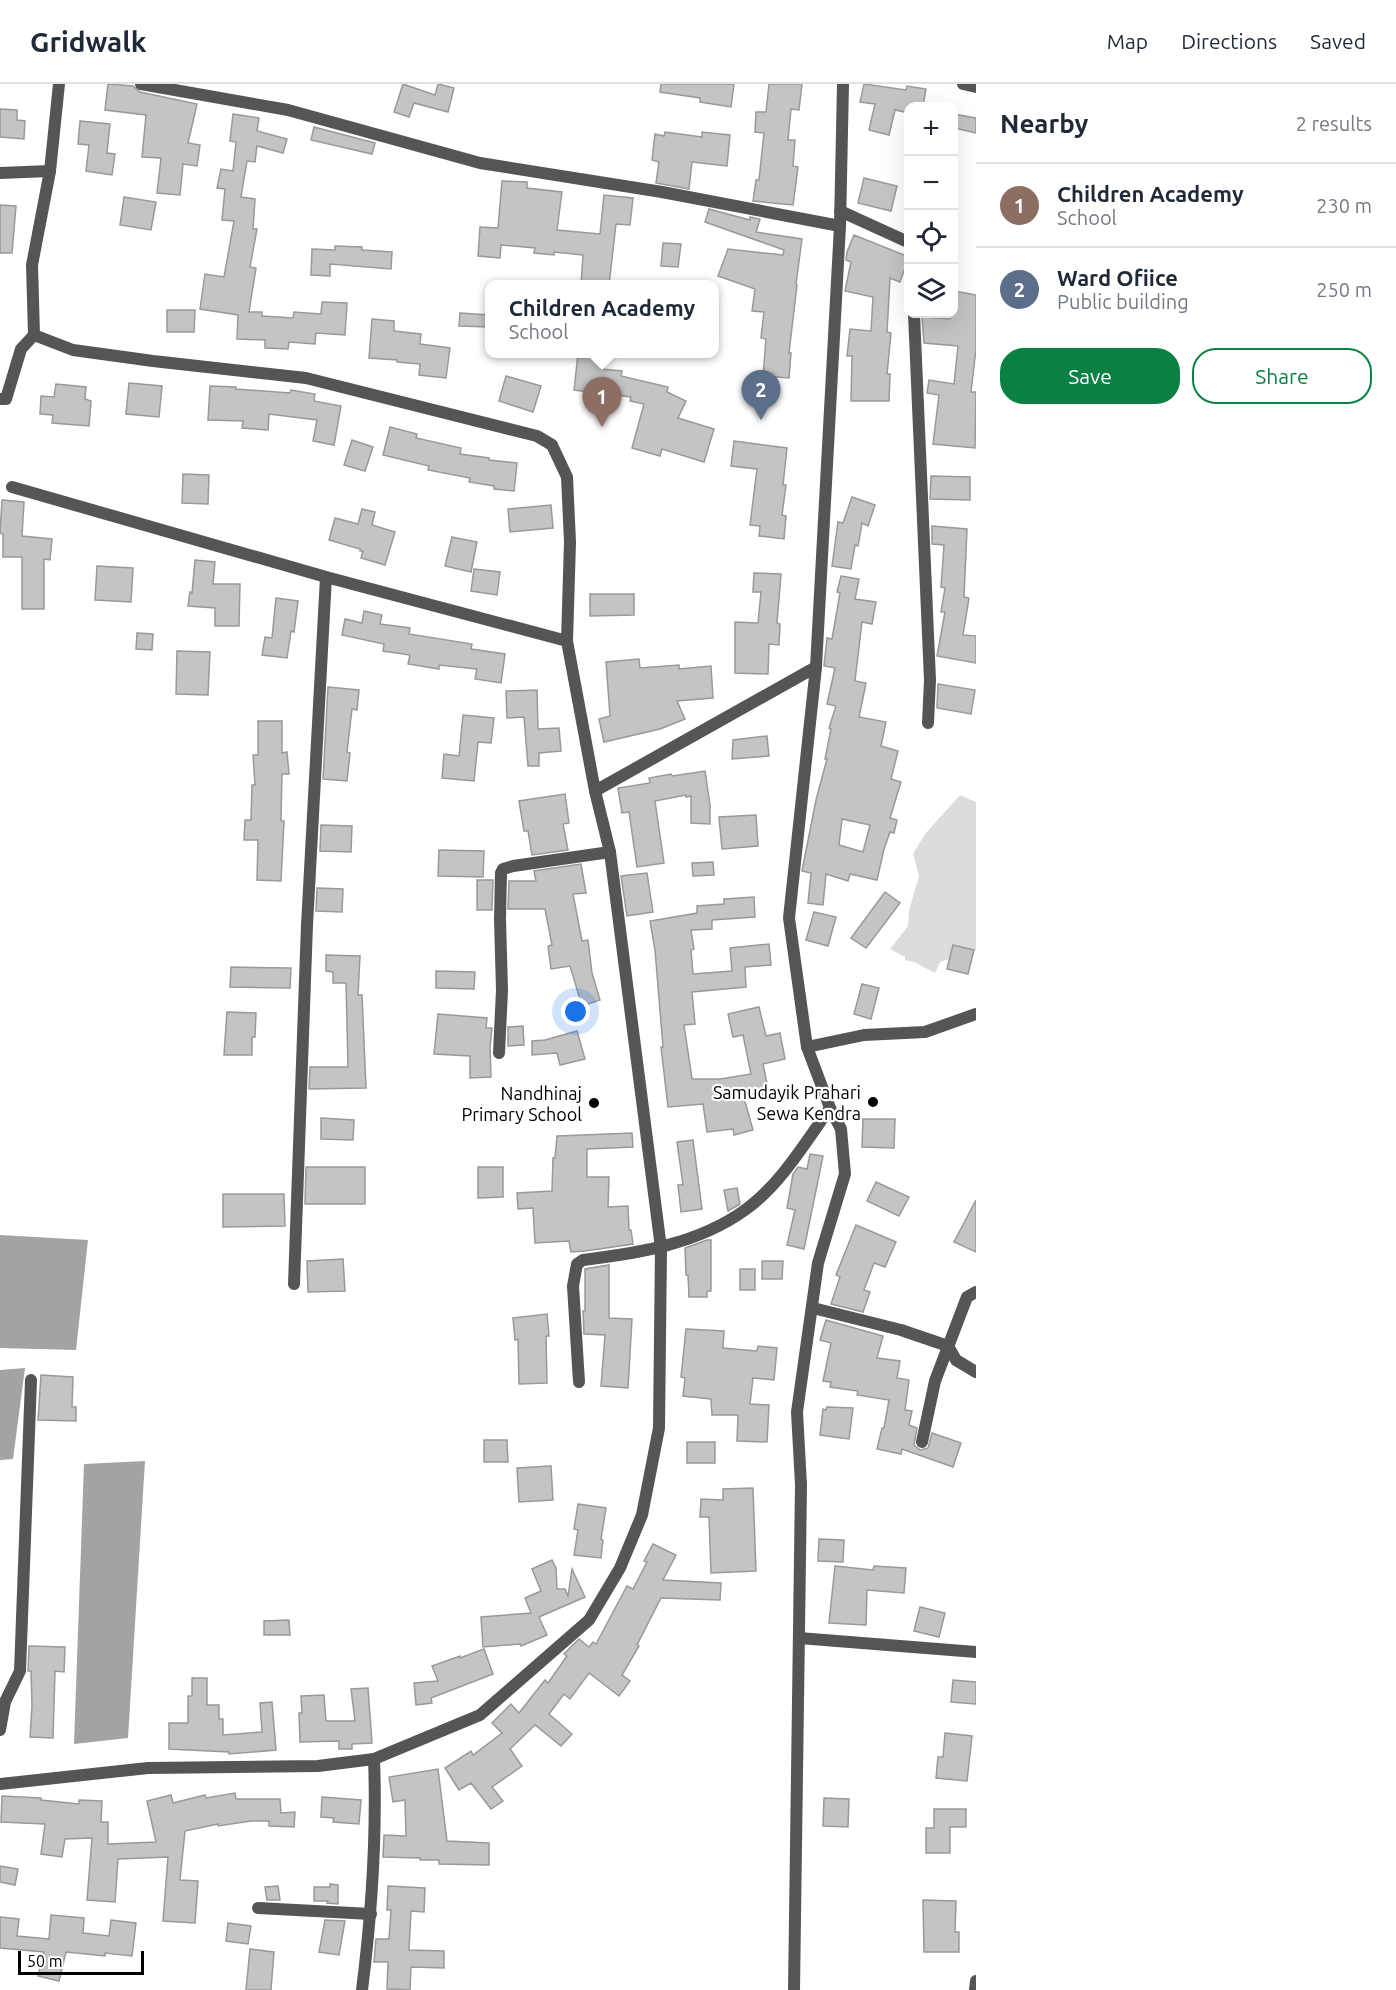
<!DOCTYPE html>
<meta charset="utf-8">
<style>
body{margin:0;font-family:Ubuntu,sans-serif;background:#f2f2f3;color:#1f2937}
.controls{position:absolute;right:18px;top:18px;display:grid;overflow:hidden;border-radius:12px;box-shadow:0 6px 24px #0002}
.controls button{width:54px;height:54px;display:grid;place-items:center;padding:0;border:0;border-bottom:2px solid #e0e1e3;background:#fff;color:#1f2937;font:30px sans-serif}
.scale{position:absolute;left:18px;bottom:15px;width:126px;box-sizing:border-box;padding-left:6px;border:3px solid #000;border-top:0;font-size:16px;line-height:21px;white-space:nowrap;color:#000;-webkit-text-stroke:4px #fff;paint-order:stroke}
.you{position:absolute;left:576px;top:928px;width:21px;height:21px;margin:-15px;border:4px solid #fff;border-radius:50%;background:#1a73e8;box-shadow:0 0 0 9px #1a73e833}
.badge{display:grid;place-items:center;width:39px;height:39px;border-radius:50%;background:#0b8043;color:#fff;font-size:20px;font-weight:700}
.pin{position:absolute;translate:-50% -50px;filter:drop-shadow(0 2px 3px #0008)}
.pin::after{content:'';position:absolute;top:32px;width:21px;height:18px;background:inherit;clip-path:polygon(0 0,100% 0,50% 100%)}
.popup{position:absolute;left:485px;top:196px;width:234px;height:78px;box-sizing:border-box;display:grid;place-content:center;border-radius:12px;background:#fff;filter:drop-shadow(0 2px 4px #0005);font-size:20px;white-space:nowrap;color:#747a83}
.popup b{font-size:22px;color:#1f2937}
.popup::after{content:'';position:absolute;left:50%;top:100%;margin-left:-12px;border:12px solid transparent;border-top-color:#fff}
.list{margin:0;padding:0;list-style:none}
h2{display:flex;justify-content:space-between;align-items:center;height:78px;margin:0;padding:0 24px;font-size:26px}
h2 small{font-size:20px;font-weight:400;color:#747a83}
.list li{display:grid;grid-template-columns:39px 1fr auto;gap:18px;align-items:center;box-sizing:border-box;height:84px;padding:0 24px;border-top:2px solid #e0e1e3}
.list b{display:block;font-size:22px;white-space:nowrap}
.list p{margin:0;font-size:20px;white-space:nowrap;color:#747a83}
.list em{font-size:20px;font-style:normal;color:#747a83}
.actions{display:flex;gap:12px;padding:18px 24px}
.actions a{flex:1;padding:14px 0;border:2px solid #0b8043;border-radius:24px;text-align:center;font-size:21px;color:#0b8043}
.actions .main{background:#0b8043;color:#fff}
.icon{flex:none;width:33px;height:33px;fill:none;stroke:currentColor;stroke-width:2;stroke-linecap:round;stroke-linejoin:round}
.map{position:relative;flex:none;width:976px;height:1906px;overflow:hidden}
header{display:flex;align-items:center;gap:36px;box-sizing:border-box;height:84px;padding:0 30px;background:#fff;border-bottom:2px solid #e0e1e3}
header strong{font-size:28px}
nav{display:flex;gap:33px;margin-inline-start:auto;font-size:21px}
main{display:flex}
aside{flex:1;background:#fff}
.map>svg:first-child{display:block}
.green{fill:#dcdcdc}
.water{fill:#a3a3a3}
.building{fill:#c4c4c4;stroke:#999;stroke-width:1.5;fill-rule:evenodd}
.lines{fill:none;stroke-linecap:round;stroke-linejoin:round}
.minor{stroke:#555;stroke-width:12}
.tertiary{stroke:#555;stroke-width:12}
.poi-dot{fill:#000;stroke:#fff;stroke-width:2}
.labels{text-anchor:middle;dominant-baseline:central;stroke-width:4.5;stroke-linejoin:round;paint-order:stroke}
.poi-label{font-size:18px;fill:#000;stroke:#fff;text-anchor:end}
</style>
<header>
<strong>Gridwalk</strong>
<nav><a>Map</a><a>Directions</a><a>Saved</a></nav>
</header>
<main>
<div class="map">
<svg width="976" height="1906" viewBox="0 0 976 1906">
<rect width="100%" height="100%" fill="#fff"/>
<path class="green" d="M960,711l16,7v148l-36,12 -5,11 -21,-11 -9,-2v-3l-15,-8 18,-23 1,-16 10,-34 -6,-22 12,-20z"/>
<g class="water">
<path d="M0,1151l88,5 -12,110 -76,-2z"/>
<path d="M25,1284l-12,91 -13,1v-90z"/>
<path d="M145,1377l-17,277 -54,6 10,-280z"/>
</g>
<g class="building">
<path d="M108,0l25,2 7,6 57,12 -9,39 12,2 -3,21 -14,-2 -3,31 -23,-2 4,-35 -19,-1 4,-42 -41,-5z"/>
<path d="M403,0l32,11 3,-11 16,4 -6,24 -34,-9 -5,14 -15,-5z"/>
<path d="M661,0h73l-3,23 -31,-5v-4l-40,-6z"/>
<path d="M769,0h33l-3,26 -8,-1 -3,31h7l-2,26 5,1 -5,38 -40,-4 3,-21h3l5,-47 -9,-1 1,-20h10z"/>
<path d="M864,0l42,6 1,-4 19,3 -3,17h-14v7l-14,-3 -6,25 -20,-5 6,-26 -15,-2z"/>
<path d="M0,25l17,1v10l8,1 -1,18 -24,-2z"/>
<path d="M233,30l26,4 -2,13 30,8 -4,14 -26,-7 -2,16 -8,-1 -6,36 14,2 -2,30h4l-7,38 6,1 -7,44h13v4l31,2 1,-6 27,2 1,-12 25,1 -2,32 -29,-2 -1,11 -26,-2 -1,7 -23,-1v-8l-28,-1 1,-24 -38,-6 5,-35 19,3 10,-56 -12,-1 3,-31 -8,-1 4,-19 12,2 3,-29 -6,-1z"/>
<path d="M954,30l22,4v15l-22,-5z"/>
<path d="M80,37l30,3 -3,29 8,1 -3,21 -26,-4 3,-26 -11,-1z"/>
<path d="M314,43l61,16 -3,11 -61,-14z"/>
<path d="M665,48l37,5v-5l28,3 -3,31 -35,-4 -3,27 -33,-6 3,-21 -7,-2 3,-26 9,2z"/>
<path d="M864,94l33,8 -6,25 -33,-8z"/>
<path d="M502,97l25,1v6l35,4 -5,38 43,4 4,-39 29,3 -3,27 -14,-1 -7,61h-28l2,-30 -29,-3v3l-20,-2 1,-5 -34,-3 -1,13 -22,-2 2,-29 18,1z"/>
<path d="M124,113l32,5 -5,28 -31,-5z"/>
<path d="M0,121l16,1 -4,47h-12z"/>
<path d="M709,125l41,11v-3l10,2 -4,13 46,7 -6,45 1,1 -8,68h2l-2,25 -26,-2 3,-37 -5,-1 3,-26 -12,-1 3,-22 -37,-13 10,-27 55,6 1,-5 -79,-28z"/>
<path d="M854,151l55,22 -9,25 -10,-4 -3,54 4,1 -4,41h3l-1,27h-38l1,-45h-5l3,-27 21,2 2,-34 -28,-6 6,-29 -5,-2 1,-8z"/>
<path d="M663,159l18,1 -3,23 -17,-1z"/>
<path d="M335,162l27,1v3l30,2 -1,17 -61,-5v12l-19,-1 1,-26 23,1z"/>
<path d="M954,207l22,4v54l-5,43h5l-1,56 -42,-4 6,-49 -12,-2 2,-13 25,4 4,-38 -34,-3 -2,-26 28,2 1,-5h3z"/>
<path d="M167,226h28l-1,22h-27z"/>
<path d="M460,229l29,2v12l-30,-1z"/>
<path d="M372,235l22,2v10l27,3 -1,10 30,4 -4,30 -27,-3 1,-11 -23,-2v-2l-28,-2z"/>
<path d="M578,270h24l-1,15 21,2 -1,5 47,11 -1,5 19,9 -8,17 36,11 -10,33 -42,-13 -2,7 -28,-8 12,-44 -14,-3 1,-4 -57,-7z"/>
<path d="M506,292l35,10 -8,26 -34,-11z"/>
<path d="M129,299l33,3 -3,31 -33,-3z"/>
<path d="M56,300l30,3 -1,12 6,2 -2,25 -37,-3 1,-8 -13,-1 1,-18 13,1z"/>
<path d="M210,302l26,1v2l54,4 1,-3 24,4 -1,7 27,5 -7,39 -21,-4 4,-21 -48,-6 -1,16 -26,-2 1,-7 -35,-1z"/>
<path d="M390,343l27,7 -1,4 45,10 -1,6 29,4v2l28,3 -3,28 -20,-2v-3l-25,-4 1,-4 -42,-8 1,-4 -46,-11z"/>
<path d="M352,356l21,7 -8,24 -21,-6z"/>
<path d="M734,357l53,7 -4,37h3l-4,30 4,1 -2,23 -25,-3 1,-10 -10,-1 7,-56 -26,-3z"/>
<path d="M183,390l26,1 -1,29 -26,-1z"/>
<path d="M931,392l39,1v23l-40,-1z"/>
<path d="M852,413l23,8 -7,21 -6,-3 -4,23 -3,-1 -4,24 -19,-3 6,-44 5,1z"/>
<path d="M2,416l22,2 -2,34 30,3 -2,21 -6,-1v50h-22v-52h-19v-23l-3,-1z"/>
<path d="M551,421l2,23 -43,4 -2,-23z"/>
<path d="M362,425l13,3 -3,13 23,7 -10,33 -24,-7 2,-7h-3v-2l-31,-9 6,-22 23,6z"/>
<path d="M932,442l35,3 -3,68 5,1 -6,37 13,1v27l-39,-7 8,-44h-4l4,-24 -4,-1 3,-42 -12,-1z"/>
<path d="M452,453l25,5 -6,30 -26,-6z"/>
<path d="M195,476l20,2 -2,22h27l-1,42h-24v-18l-27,-2 2,-14 2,1z"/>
<path d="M97,482l36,2 -2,34 -36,-2z"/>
<path d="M474,485l26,3 -3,23 -26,-4z"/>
<path d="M754,489l27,1 -4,49 3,1 -1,21 -10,-1 -1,30 -33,-1v-51l23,1 3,-31h-8z"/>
<path d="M841,492l18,3 -4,20 21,3 -4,22 -10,-2 -7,59 11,2 -7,34 27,5 -5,24 17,5 -7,28 10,3 -11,36 7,2 -3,13 -4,-1 -6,17 -7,31 -27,-6 -2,7 -22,-7 -3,31 -15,-2 3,-30 -9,-2 14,-71 11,-41h-2l6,-30 -2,-1 7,-22 -9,-2 8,-36 -11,-2 3,-28 5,1 8,-46 -3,-1zM842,735l28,6 -7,27 -24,-7z"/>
<path d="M590,510h44v21l-44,1z"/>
<path d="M276,514l22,3 -4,31 -3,-1 -4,27 -25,-3 3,-18 7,1z"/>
<path d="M364,527l18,4 -2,9 30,4 -1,6 63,10 -1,5 34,5 -4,29 -26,-4 2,-10 -38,-4v4l-31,-5 2,-9 -27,-4 1,-7 -42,-9 3,-16 17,4z"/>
<path d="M137,549l16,1 -1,16 -16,-1z"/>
<path d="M177,567l33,1 -2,43 -32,-1z"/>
<path d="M639,575l1,9 39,-3v4l32,-3 2,32 -36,3 8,18 -25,10 -56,13 -5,-23 11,-3 -4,-54z"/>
<path d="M938,600l37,6 -4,24 -34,-6z"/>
<path d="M328,603l31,3 -2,20 -5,-1 -5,43 3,1 -3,28 -24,-2z"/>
<path d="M537,606l1,39 21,-1 2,23 -22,2v13h-11l-4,-49 -17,1 -1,-27z"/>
<path d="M463,631l31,3 -3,25 -13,-1 -4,39 -32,-3 2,-24 15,2z"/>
<path d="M258,637h24v32l5,-1 2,22h-7l-1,47h3l-3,60 -24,-1 1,-40h-14l1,-20h6l1,-35h3l-2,-30h5z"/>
<path d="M767,652l2,20 -37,3 1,-19z"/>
<path d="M705,687l5,34v19l-19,-1v-27l-5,1v-2l-31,6 9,62 -27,4 -8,-55 -7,1 -4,-25 32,-5 -1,-5 22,-4 1,2z"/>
<path d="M565,710l4,29 -6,1 5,26 -36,5 -4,-24h-4l-5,-30z"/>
<path d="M756,731l2,31 -36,3 -3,-32z"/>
<path d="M321,741l31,1 -1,26 -31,-1z"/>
<path d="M439,766l45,1 -1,26 -45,-1z"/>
<path d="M713,778l1,13 -21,1 -1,-13z"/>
<path d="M581,780l5,29 -13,1 9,47 6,-1 4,33 8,27 -18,6 -12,-40 -19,3 -3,-23 4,-1 -7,-36h-37l1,-28h27l-2,-10z"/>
<path d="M647,789l6,39 -26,4 -6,-40z"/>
<path d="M477,796h16l-1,30h-15z"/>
<path d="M317,804l26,1 -1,23 -26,-1z"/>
<path d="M885,808l15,11 -34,45 -15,-10z"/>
<path d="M754,813l1,20 -43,3v9l-21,1 3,19 -3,1 2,24 39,-3 -2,-23 39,-4 2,21 -26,2 1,20 -54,5 3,32 -11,1 8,54h28l31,-5 -8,-39 -10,2 -5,-23 31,-7 7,29 14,-3 5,26 -22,5 6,29 -25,5 9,32 -19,5 -1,-6 -26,3 -4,-28 -35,3 -7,-60h2l-8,-97 -5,-29 47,-8v-7l27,-2v-5z"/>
<path d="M814,828l22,5 -8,29 -22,-6z"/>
<path d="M953,861l21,5 -6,24 -21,-5z"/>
<path d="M326,871l34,1 -2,39h4l4,93 -57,1 1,-22h38l-2,-84h-13v-11l-7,-1z"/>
<path d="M231,883l60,1 -1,20 -60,-1z"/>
<path d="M436,887l39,1 -1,17 -38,-1z"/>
<path d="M862,900l17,4 -8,31 -17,-5z"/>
<path d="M227,928l29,1 -1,24h-3v18h-28z"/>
<path d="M438,930l49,4 -1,10h6l-2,19 1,30 -21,1v-22l-36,-2z"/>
<path d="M523,942l1,19 -16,1v-19z"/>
<path d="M577,947l8,28 -25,6 -3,-12 -25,2v-14l13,-1z"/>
<path d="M321,1034l33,2 -1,20 -32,-1z"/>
<path d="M863,1035h32l-1,29 -32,-1z"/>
<path d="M632,1049l1,14 -46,2v28h22l-1,30 20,-1 1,24h2l2,14 -48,7 -14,1 -2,-11 -34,2 -2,-35 -15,1 -1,-16 35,-2 1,-33h2l2,-22z"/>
<path d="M693,1056l9,69 -21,3 -3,-27h5l-6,-43z"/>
<path d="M810,1070l13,2 -19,93 -17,-4 8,-35 -8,-2 6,-34 5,-7 9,2z"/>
<path d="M306,1083h59v37h-60z"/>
<path d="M478,1083h25v30l-25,1z"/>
<path d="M876,1098l33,15 -10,19 -32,-15z"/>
<path d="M737,1104l3,16 -12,7 -4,-21z"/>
<path d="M223,1110h61l1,32 -62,1z"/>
<path d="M976,1116v52l-22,-10z"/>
<path d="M856,1141l40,17 -11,25 -11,-4 -10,27 6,2 -7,20 -32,-8 9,-27 -4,-2z"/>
<path d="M707,1156h4v51h-4v6h-18l-1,-22h-2l-1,-27z"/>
<path d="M343,1175l2,32 -37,1 -1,-31z"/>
<path d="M762,1177h21l-1,18h-20z"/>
<path d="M609,1181v53l23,1 -4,69 -27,-2 4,-51 -21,-1 -1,-23h2v-42z"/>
<rect x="740" y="1185" width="15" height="21"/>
<path d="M547,1230l2,22h-3l1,47 -28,1 -1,-45 -3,1 -2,-22z"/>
<path d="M826,1236l57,16 -6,22 23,3 -3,17 12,2 -4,30 7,1 -3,14 8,3 -3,17 6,5 8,-2 4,-15 29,10 -8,24 -51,-18 -1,5 -24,-5 5,-21h2l5,-28 -32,-5 1,-4 -28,-4 1,-5 -8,-1 8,-38 -11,-3z"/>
<path d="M686,1245l38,2 -1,17 34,3 1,-5 19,2 -3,32 -21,-2 -3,26 19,1 -2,37 -30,-1 1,-26h-26l-1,-16 -28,-3 2,-18 -4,-1z"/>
<path d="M41,1291l32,2 -1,30h4v14l-38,-1z"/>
<path d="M827,1323l26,1 -4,31 -29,-4 3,-26 3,1z"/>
<path d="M484,1356h23l1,22h-24z"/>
<rect x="687" y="1358" width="28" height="21"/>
<path d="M551,1382l2,34 -34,2 -2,-34z"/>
<path d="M753,1404l3,83 -45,2 -2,-56h-9l1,-18 22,1v-11z"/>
<path d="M578,1420l28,4 -5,31 2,1 -2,18 -27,-3 4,-25 -4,-1z"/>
<path d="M819,1455l25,1 -1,22 -25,-1z"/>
<path d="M653,1460l23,11 -13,25 58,3 -1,17 -59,-2 -24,47 2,1 -17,29 8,6 -11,15 -30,-23 -19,26 -6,-5 -15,20 23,20 -11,12 -26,-21 -25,24 12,17 -30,21 11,14 -12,8 -20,-26 -12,7 -14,-22 26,-17 2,4 29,-22 -10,-10 19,-19 8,9 26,-33 3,3 19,-27 -3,-2 15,-15 10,8 4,-5 3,2 31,-58 6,3 14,-27 -3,-1z"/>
<path d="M552,1476l4,8 1,21h8l3,7 4,-27 13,28 -46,20 8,18 -26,11 -1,-2 -37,3 -2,-30 50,-4 -6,-15 16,-7 -9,-22z"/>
<path d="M835,1482l38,4 1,-4 32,2 -2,25 -37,-3 -1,35 -37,-2z"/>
<path d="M920,1523l25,6 -6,24 -25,-6z"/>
<path d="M289,1536l1,15h-26v-14z"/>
<path d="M29,1562l36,1 -1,25 -9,-1 -2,67 -23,-1 2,-31 -1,-35h-3z"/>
<path d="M484,1565l9,25 -62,24 1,5 -16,2 -2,-22 24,-2 -6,-15 28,-10v2z"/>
<path d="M192,1594h15v27h12v14h4v16l39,-3 -2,-29 12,-1 4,48 -47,4v-2l-60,-3v-26h19v-27h4z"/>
<path d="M953,1596l23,2v22l-25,-2z"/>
<path d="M368,1604l4,55 -20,1v5h-13v-8l-39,1 -1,-29h3l-1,-17 23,-1 2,26h29l-4,-32z"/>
<path d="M945,1649l27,3 -5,45 -31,-3 2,-21h5z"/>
<path d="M438,1685l9,72 42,2v22l-50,-1v-4h-19v-2l-37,-1 1,-22 22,1 -1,-36 -12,2 -4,-25z"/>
<path d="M235,1709l1,6h44l1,14 14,-1 -1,15 -25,-1v-5h-18l-33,5v-2l-33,7 -5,49 18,1 -3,42 -32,-2 5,-64 -50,2 -3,43 -28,-2 5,-62 -27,1 -3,18 -21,-3 4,-30 -44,-2 1,-26 39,2v2l38,4v-4l23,1 -1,21h7v22l48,-2 -9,-41 24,-6 2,8 32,-8 1,3z"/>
<path d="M322,1713l39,3 -2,24 -26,-2 1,-4 -13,-1z"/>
<path d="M824,1714l25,1 -1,28 -25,-1z"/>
<path d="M934,1725h32v18h-16v26h-24v-25h8z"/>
<path d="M0,1782l18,3 -3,16 -15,-3z"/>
<path d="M330,1800l8,1v19l-11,-1 1,-2h-14v-14h16z"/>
<path d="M278,1802l2,14h-13l-2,-13z"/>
<path d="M388,1802l37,2 -1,24 -13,-1 -2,39 35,1v17l-33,-1 -1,23 -23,-1 1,-27h-14l2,-23h13l2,-29h-4z"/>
<path d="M923,1816l33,1 -1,31h4v20h-35z"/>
<path d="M51,1831l33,3 -1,15 26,3 2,-16 25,3 -4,33 -27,-3v3l-39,-4 -7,29 -21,-5 6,-24 -44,-4v-31l19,2 -2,17 32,3z"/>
<path d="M325,1836l20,1 -6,34 -20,-3z"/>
<path d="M228,1839l23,3 -3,18 -22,-3z"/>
<path d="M250,1865l24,3 -3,38h-25z"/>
</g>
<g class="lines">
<g class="minor">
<path d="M141,0l147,26 192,53 182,29 178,34"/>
<path d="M963,0l13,3"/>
<path d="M0,89l50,-2"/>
<path d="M840,127l68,31"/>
<path d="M914,230l16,366 -2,43"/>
<path d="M0,315h6l15,-50 13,-14"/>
<path d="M12,403l314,90"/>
<path d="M595,707l221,-124"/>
<path d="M499,969l3,-63 -2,-71 1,-46 2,-4 10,-3 97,-14"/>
<path d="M294,1200l13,-359 19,-348 241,64"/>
<path d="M813,1224l88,22 47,16 8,14 20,12"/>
<path d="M579,1298l-6,-96 4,-22 6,-4c56,-7 115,-16 162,-50 35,-25 60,-67 85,-102"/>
<path d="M922,1358l13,-61 32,-84 9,-5"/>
<path d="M799,1554l177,14"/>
<path d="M0,1646l5,-28 15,-31 11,-291"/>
<path d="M0,1700l148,-16 170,-2 56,-7 106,-44 109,-95 31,-52 22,-53 17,-87 2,-180 -51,-396 -15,-61 -28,-150 3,-99 -3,-65 -15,-32 -15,-9 -231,-58 -153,-17 -80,-11 -39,-15 -2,-70 18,-94 9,-87"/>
<path d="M258,1824l113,6"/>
<path d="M362,1906c10,-79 15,-151 12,-231"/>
<path d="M975,1906l1,-9"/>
</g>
<g class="tertiary">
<path d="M807,963l57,-12 61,-3 51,-18"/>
<path d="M794,1906l7,-505 -4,-73 21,-149 27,-89 -4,-45 -11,-21 -23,-61 -18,-129 27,-251 24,-441 3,-142"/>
</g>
</g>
<g class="poi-dot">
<circle cx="873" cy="1018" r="6"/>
<circle cx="594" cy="1019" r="6"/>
</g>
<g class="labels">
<g class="poi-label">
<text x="861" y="1008">Samudayik Prahari<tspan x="861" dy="21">Sewa Kendra</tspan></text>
<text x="582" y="1009">Nandhinaj<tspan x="582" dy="21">Primary School</tspan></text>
</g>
</g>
</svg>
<div class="controls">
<button>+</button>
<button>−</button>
<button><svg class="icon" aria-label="locate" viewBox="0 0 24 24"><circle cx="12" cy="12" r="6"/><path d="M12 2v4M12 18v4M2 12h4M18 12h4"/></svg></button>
<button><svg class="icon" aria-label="layers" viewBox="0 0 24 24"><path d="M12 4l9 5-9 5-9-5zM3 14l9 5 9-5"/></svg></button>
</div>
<div class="scale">50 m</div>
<div class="you"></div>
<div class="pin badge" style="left:602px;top:343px;background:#8d6e63">1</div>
<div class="popup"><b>Children Academy</b>School</div>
<div class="pin badge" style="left:761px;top:336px;background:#5c6f8a">2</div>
</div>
<aside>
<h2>Nearby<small>2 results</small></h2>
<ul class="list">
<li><span class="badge" style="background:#8d6e63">1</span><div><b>Children Academy</b><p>School</p></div><em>230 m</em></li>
<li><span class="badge" style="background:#5c6f8a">2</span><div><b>Ward Ofiice</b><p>Public building</p></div><em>250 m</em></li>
</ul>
<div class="actions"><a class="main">Save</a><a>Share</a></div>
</aside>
</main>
